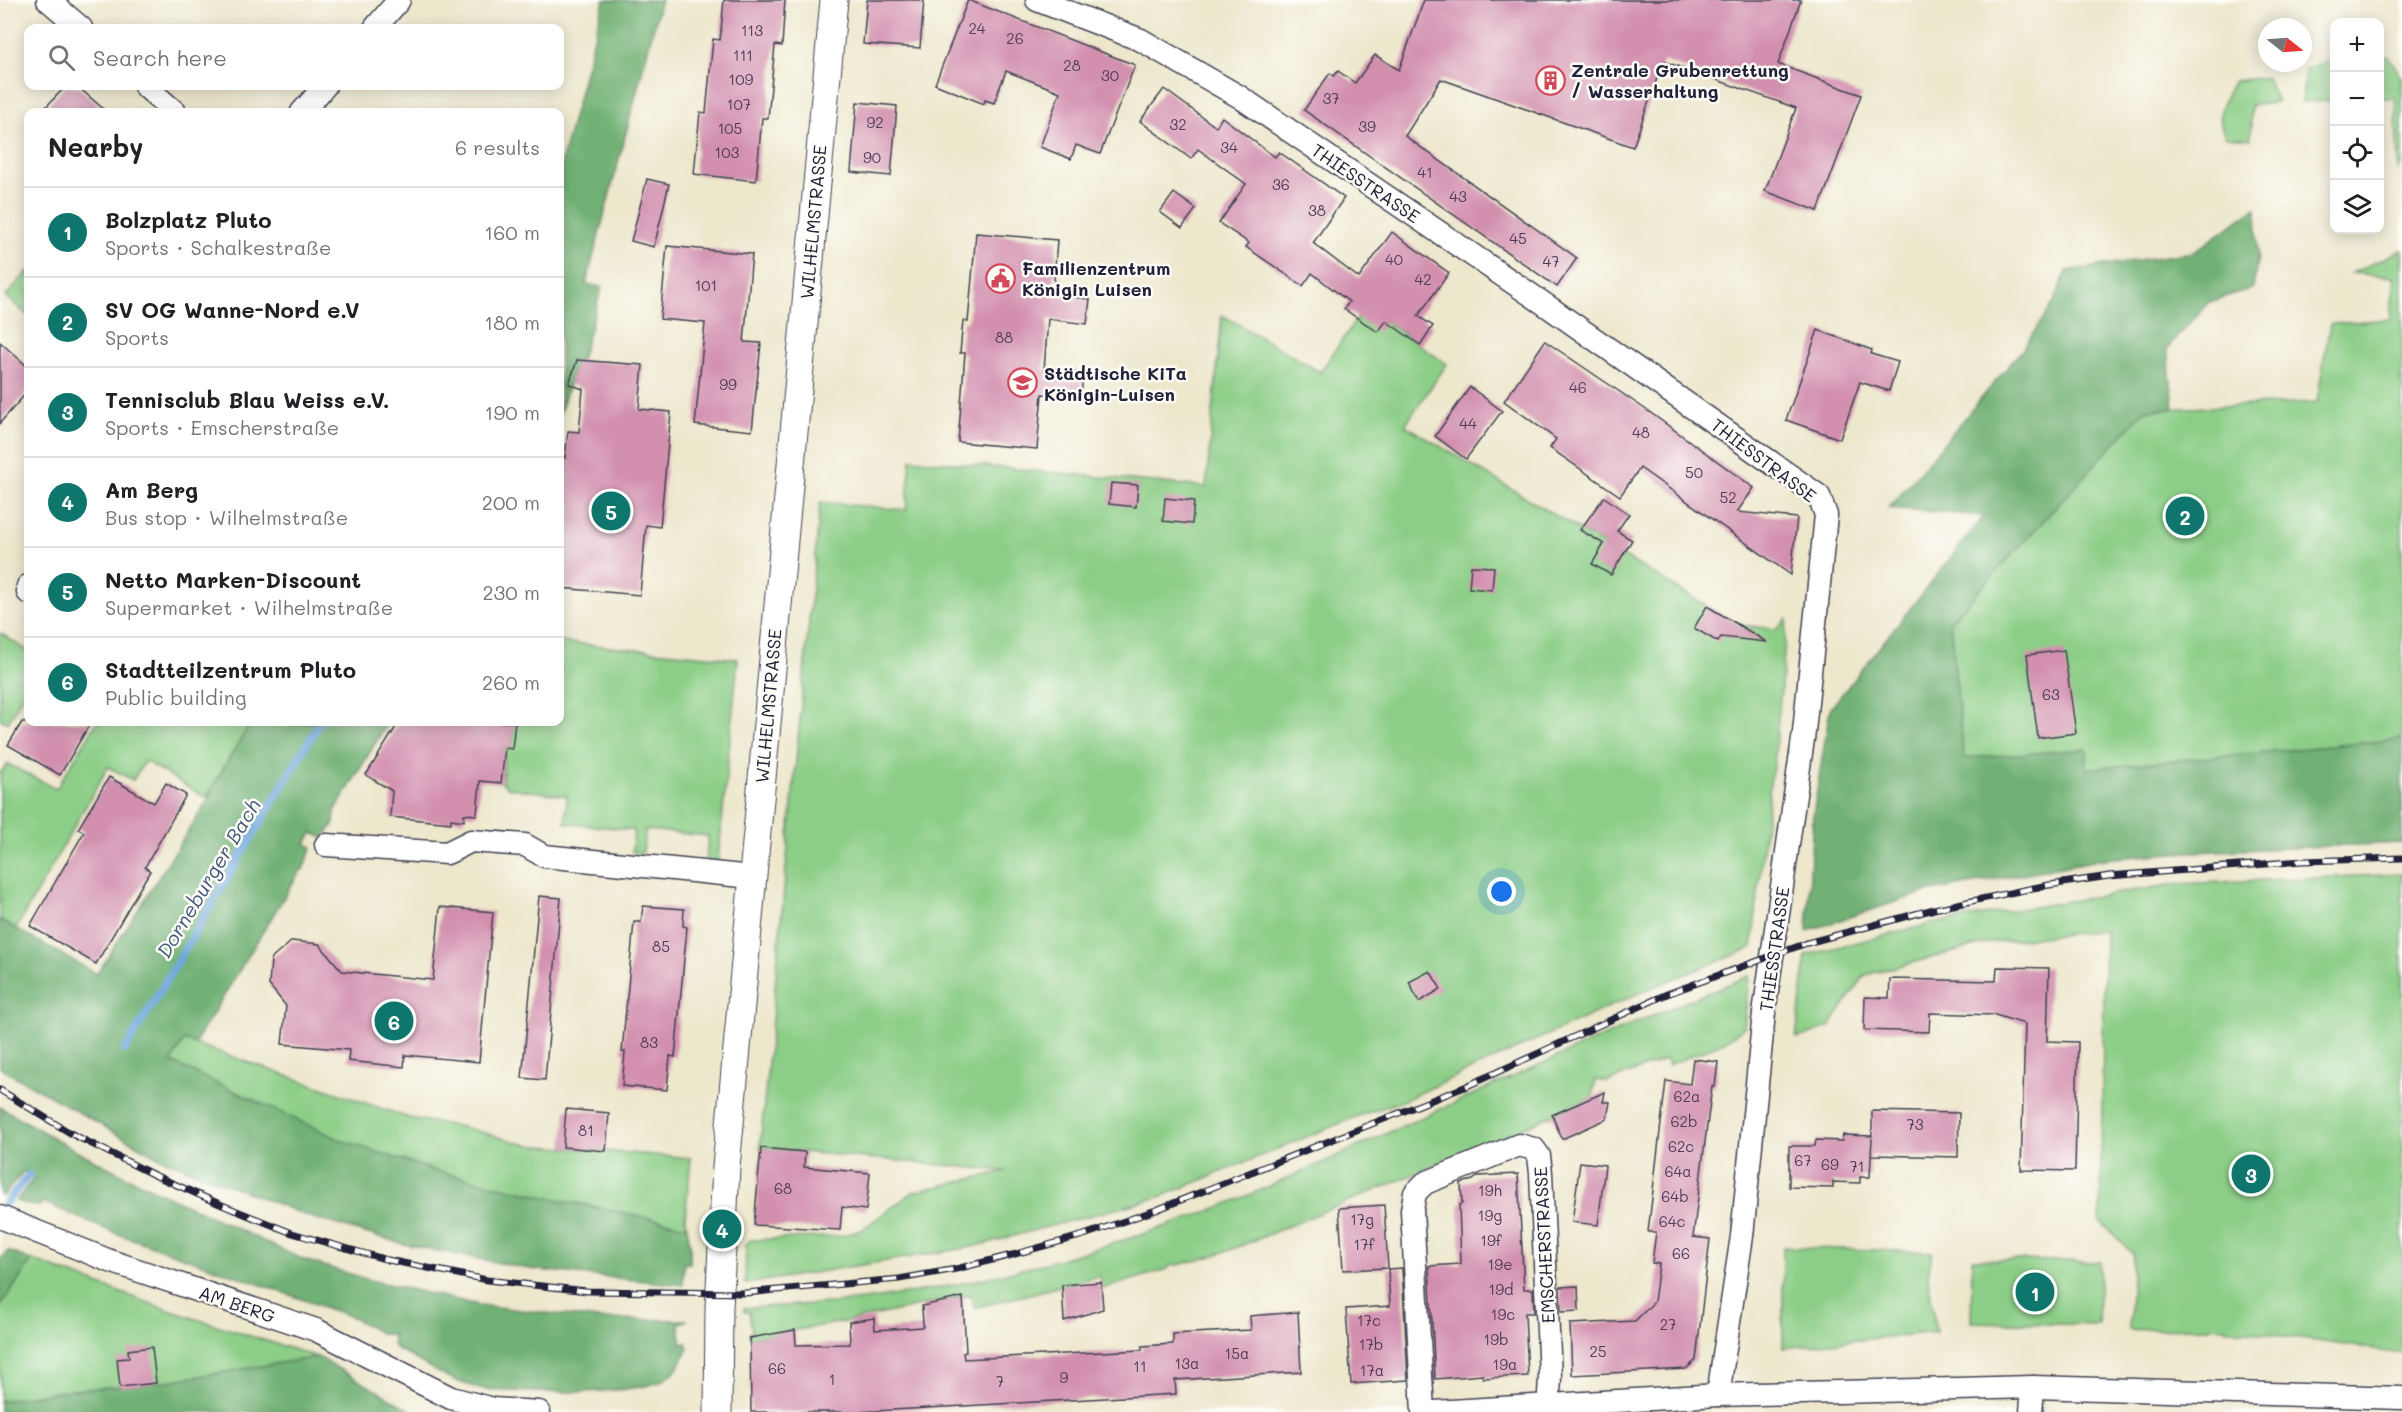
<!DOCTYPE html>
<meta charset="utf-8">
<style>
body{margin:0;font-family:Mali,sans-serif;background:#f2f2f2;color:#202124}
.controls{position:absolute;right:18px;top:18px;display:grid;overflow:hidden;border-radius:12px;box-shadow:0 3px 15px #0003}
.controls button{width:54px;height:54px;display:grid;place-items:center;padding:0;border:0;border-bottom:2px solid #e0e0e0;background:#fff;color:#202124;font:30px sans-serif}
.compass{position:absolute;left:2258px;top:18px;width:54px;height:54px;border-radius:50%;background:#fff;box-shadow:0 3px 15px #0003;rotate:107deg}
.you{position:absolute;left:1502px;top:892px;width:21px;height:21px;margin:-15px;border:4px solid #fff;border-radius:50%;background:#1a73e8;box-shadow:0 0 0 9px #1a73e833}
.badge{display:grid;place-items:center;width:39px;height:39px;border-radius:50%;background:#0f766e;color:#fff;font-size:20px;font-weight:700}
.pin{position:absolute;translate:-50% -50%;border:3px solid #fff;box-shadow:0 2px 6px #0006}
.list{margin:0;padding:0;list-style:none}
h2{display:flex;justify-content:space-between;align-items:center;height:78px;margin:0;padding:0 24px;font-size:26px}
h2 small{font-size:20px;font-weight:400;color:#757577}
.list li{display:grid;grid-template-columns:39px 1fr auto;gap:18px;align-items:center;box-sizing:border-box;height:90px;padding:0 24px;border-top:2px solid #e0e0e0}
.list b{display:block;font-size:22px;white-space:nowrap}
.list p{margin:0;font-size:20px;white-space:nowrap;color:#757577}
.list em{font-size:20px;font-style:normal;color:#757577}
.icon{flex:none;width:33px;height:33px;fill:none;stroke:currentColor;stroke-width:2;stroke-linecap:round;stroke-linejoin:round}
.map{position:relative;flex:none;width:2402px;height:1412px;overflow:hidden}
.search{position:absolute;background:#fff;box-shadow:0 3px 15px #0003;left:24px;top:24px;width:540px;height:66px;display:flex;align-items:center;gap:15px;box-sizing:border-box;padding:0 21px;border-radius:12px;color:#757577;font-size:22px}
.panel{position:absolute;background:#fff;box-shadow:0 3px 15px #0003;left:24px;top:108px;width:540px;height:618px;border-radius:12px}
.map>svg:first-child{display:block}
.green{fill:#8cce87;stroke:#577861;stroke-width:1.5}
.forest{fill:#71b174;stroke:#4a6a58;stroke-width:1.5}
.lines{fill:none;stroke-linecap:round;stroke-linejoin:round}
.stream{stroke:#6fa8de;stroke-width:8}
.building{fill:#d28fae}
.minor-casing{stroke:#404051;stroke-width:25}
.tertiary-casing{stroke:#404051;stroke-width:29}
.minor{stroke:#fff;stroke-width:22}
.tertiary{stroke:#fff;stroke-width:27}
.rail-casing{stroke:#22223b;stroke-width:7}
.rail{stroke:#fdfcf7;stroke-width:4.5;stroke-dasharray:14;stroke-linecap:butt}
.labels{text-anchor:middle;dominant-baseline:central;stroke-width:5;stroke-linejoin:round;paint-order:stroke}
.number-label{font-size:15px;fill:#4e3d58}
.poi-label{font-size:18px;font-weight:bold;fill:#22223b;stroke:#fdfcf7;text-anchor:start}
.street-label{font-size:18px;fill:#22223b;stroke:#fdfcf7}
.water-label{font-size:20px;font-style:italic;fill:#41587c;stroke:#fdfcf7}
</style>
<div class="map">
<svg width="2402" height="1412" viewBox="0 0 2402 1412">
<rect width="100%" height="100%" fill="#fdfcf7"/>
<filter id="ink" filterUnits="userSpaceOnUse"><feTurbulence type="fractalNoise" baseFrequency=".0167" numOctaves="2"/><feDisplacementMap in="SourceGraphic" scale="12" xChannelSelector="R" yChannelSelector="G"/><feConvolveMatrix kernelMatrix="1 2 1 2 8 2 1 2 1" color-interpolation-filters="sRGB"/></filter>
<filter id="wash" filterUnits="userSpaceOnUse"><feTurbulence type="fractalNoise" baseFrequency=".008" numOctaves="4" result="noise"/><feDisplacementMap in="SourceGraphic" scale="24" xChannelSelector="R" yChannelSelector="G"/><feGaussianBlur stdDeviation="1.35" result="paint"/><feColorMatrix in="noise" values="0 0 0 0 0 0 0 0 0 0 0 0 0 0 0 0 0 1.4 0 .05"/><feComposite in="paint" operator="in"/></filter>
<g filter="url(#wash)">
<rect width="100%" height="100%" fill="#ede7cc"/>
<g class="green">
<path d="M2388,56l14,21v87l-4,5 -3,-71h-15v-41z"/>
<path d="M2334,59v42l-32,1 3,-33z"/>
<path d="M2267,77l10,26 -26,2v34l-25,-2c-12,-20 -3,-37 8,-56z"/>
<path d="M2402,250v489l-315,30v-20l-123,10 -14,-137 195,-212 172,-8 13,-78 60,-5 5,-42 -43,-4z"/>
<path d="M28,271v45l-22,-20z"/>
<path d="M1365,307l82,57 -42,61 333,200 39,4 10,-10 -13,147 -3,9 -19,173 -104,41 -246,112 -44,15 -198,81 -188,50 -227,37 1,-39 4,-5 91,-4 20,-6 52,-38 93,-21 -246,-23 60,-646 86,8 5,-51 295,28 16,-172 98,57z"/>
<path d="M0,633l28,18v34l-20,38 -8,-4z"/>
<path d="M560,642l178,17 -20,202h-12l2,-25 -63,-6 -2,23 -11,-1 2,-22 -69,-7 2,-27 -58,-8 -7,-5 3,-35h7l3,-26h45z"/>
<path d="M97,722h154l-45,76 -61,-37 -12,19 -25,-13 -92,162 -16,-9v-147l8,-9 48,25z"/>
<path d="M2402,874v479l-186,-26 -87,3 4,-76 -33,-33 5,-291 -117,13 -123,32 -36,52 -33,12 10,-84 128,-32 241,-39z"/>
<path d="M1749,976l-5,51 -20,15 -55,23 -2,-6 -60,23 -11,-2 -4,18c-92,40 -184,80 -277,117 -47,19 -96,44 -146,51l-1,3 -66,20 -2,-13 -126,32 -3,-13 -122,26 -99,17 -1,-5 3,-1 -3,-20h-5v-4c51,-3 103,-4 154,-13 88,-14 176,-38 260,-66 80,-26 156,-63 232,-97 119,-54 238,-108 359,-156z"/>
<path d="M184,1040l225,78 54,9 65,18 163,13 -6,61 2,7 -146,-30 -105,-25 -93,-30 -172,-79z"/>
<path d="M1783,1247l149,5 -4,24 8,56 -153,16z"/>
<path d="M1972,1259l128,3 -2,63 -127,-3z"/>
<path d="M32,1260l139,51 147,46 -162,26 -92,8 -64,10v-94z"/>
</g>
<g class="forest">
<path d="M604,0h57l-75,284 16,3 -21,73h-4l-17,53v-246z"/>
<path d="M2256,208l2,49 -5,31 -44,14 -42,46 7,60 -29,2 -195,212 14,136 123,-9v20l315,-30v104l-231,10 -67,6 -178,33 -119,39 6,-116 17,-106 154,-193 -95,-8 133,-158 33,-49 11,-30 128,-19z"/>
<path d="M251,722h137l-53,89 -1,12 -10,15 -12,-5 -6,10 6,4 -9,23 -3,1 -105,172 -11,-3 -13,22 172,79 93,30 105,25 146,30 3,18v19h-6l-1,22 -154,-16 -126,-25 -93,-27 -152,-60 -158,-89v-148l97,54 116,-182 -7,6z"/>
<path d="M0,1107l66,38 59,31 179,84 66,20 109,25 120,14 89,1 -9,4 3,20 5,-1 1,6c-6,12 -12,25 -25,31 -30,16 -141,13 -178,9 -8,-1 -18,-4 -26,-7 -22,-8 -44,-24 -65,-35l-2,-13h-10l-30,-17 -245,-87 -64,-28 -3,4 -13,-1 -11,-4 18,-23 -10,-7 -21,25 -3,-1z"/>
<path d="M8,1251l24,9 -32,47v-47z"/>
<path d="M318,1357l96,55h-414v-11l64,-10 92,-8z"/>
</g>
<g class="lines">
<g class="stream">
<path d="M125,1050l195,-328"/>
<path d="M0,1210l29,-35"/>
</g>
</g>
<g id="blocks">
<g class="building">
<path d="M724,0h61l-3,46 -7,-1 -7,73h-6l-6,63 -62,-7 6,-62 6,1 7,-74 7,1z"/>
<path d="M867,0h57l-4,48 -57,-4z"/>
<path d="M968,0l167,65 -35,89 -24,-9 -5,14 -31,-12 20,-55 -54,-21 -12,32 -9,-3 -1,4 -49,-20z"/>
<path d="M1424,0h377l-23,64 83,31 -43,116 -53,-20 31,-83 -133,-47 -30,86 -192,-68 -36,57 172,122 -20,29 -253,-177 26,-37 4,3 4,-5 17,12 20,-28 24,15z"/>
<path d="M66,86h11l30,26h-66z"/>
<path d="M1164,89l52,38 6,-10 53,40 4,-5 65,46 -31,45 46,35 33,-46 57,41 -31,43 15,10 -13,19 -34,-24 -8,11 -34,-23 5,-7 -37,-29 -9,13 -57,-39 3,-4 -30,-20 27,-39 -48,-35 -7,10 -51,-38z"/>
<path d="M857,102l40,4 -6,70 -40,-4z"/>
<path d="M647,179l22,5 -15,63 -23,-6z"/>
<path d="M1174,193l22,16 -14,19 -22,-16z"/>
<path d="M976,233l81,7 -4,55 37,4 -3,25 -39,-5 -4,51 39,3 -2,24 -39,-3 -5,55 -79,-7 7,-89h-5l3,-32 5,1z"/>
<path d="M667,246l85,8 -8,88 17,1 -9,88 -57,-6 10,-102 -45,-4z"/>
<path d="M1818,330l54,20 -1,4 27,8 -9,29 -29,-9 -20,57 -54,-19z"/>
<path d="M1545,341l103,70 106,77 -17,24 60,6 -6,57 -151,-107 -20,28 -70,-48 6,-9 -52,-38z"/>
<path d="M0,342l28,25v24l-28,32z"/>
<path d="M577,360l66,5 -4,44 32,3 -11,115 -14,-2 -6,70 -80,-7v-130h5l3,-27 11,1 4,-43 -14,-5z"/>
<path d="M1470,387l32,24 -36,48 -31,-23z"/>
<path d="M1111,483l27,2 -2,22 -27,-3z"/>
<path d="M1604,497l25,17 -12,17 15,9 -21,35 -19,-11 12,-20 -24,-14z"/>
<path d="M1165,498l29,3 -2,23 -29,-3z"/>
<path d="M1471,566l23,1 -2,23 -23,-2z"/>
<path d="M1707,606l60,36 -46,-5 -3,5 -24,-14z"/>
<path d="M2064,650l12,83 -38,5 -11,-83z"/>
<path d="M22,722h69l-31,53 -52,-30z"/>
<path d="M399,722h116l-3,27 -7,-1 -4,35 -21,-2 -3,34 -13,-1v7l-13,-2v4l-61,-6 2,-26 -26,-16z"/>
<path d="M109,777l45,26 12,-20 20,12 -41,72 5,4 -54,93 -66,-38 54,-94 -6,-3z"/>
<path d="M539,896l22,2 -16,182 -23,-2z"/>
<path d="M643,906l41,3 -1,17 4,1 -12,130 -5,-1 -3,34 -45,-4 3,-34h-3l12,-130h7z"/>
<path d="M440,907l53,5 -14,150 -74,-7 -1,12 -56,-6 1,-11 -67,-6 4,-38 -17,-21 2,-26 21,-18 27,3 23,27 91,9z"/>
<path d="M1997,967l52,1 -2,73 31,1 -3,129 -54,-1 4,-146 -30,-9 -65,-2 -1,19 -65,-2 1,-33 24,1 1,-19 106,2z"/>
<path d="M1430,971l11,18 -22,13 -10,-20z"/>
<path d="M1693,1059l25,3 -3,25 -3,-1 -19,151 17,2 -14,121 -10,9 -114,6 -2,-51 65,-3 19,-19 5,-38 -7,-1 4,-31h-8l18,-151 24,3z"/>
<path d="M1605,1092l-2,10h7l-3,17 -45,20 -10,-24z"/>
<path d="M566,1109l43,4 -3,38 -43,-4z"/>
<path d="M1872,1111l87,2 -1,44 -87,-2 1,-17 -2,39h-10v6l-27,-1v6l-44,-1v-41h26l1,-6 26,1 1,-6 29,1z"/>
<path d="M761,1148l44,4 -1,15 66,6 -4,37 -24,-3 -2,23 -86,-5z"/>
<path d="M1580,1162l25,3 -7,60 -26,-3z"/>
<path d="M1518,1174l6,115h9l1,24h-9l3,63 -45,2v-3l-48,4 -6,-113 32,-2 -2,-59 3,-1 -1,-21 12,-3 5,-4z"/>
<path d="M1384,1205l4,63 -45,2 -4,-62z"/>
<path d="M1402,1268l6,112 -57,4 -5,-75 44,-3 -2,-37z"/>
<path d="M1101,1282l2,27 -39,12 -2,-36z"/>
<path d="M1578,1286l1,25 -18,1 -1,-25z"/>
<path d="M963,1297l3,55 -3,1 1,6 178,-9v-4l31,-2v-10l78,-4 -1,-14 48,-4 3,60 -126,8 1,14 -319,18h-106l-1,-74 45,-8 1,15 54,-1 -1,-22 25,-4 1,12 48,-3 -1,-21z"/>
<path d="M152,1347l4,36 -36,4 -3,-28 12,-1 -1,-8z"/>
</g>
</g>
</g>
<g filter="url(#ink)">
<use href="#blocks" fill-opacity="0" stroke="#404051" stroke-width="1.5"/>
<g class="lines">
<defs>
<g id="minor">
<path d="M48,0l33,28"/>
<path d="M1037,0l104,40 99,57 303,206 276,193 7,19 -22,217 -40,281 -22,223 -24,159"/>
<path d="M375,28l24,-28"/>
<path d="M145,86l30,26"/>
<path d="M302,112l23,-26"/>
<path d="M28,592v-6"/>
<path d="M326,845l121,8 24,-12 54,4 19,11 208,21"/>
<path d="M0,1217l110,44 206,69 135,68 42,11 46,3"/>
<path d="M1423,1412l-11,-202 3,-17 10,-10 94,-38 15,4 5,7 2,17 9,204 -2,35"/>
<path d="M1434,1412l284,-17 315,-8 369,11"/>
<path d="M2031,1412l2,-25"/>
</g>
<path id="tertiary" d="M718,1412l1,-104 7,-141 108,-1167"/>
</defs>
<use href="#minor" class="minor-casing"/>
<use href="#tertiary" class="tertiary-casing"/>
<use href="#minor" class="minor"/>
<use href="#tertiary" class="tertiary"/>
<defs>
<path id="rail" d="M0,1090l72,44 82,41 68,30 70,28 96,27 99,20 100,11 158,2 154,-14 57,-10 56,-14 72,-20 72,-25 311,-124 200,-92 140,-51 127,-34 109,-23 66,-10 194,-15 99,-3"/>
</defs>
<use href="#rail" class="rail-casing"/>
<use href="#rail" class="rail"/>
</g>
</g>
<defs>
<symbol id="building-ring" viewBox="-11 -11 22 22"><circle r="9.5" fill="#fdfcf7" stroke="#d1495b" stroke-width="1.5"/><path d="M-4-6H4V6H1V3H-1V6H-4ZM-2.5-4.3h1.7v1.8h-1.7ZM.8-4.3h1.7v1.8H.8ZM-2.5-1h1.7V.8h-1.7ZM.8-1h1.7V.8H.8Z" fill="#d1495b"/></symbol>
<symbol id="civic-ring" viewBox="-11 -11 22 22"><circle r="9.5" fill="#fdfcf7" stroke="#d1495b" stroke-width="1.5"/><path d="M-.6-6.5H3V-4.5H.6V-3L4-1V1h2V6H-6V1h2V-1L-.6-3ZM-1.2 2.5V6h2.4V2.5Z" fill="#d1495b"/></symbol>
<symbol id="school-ring" viewBox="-11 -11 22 22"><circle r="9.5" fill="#fdfcf7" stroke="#d1495b" stroke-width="1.5"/><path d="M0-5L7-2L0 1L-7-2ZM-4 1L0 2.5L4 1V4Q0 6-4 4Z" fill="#d1495b"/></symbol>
</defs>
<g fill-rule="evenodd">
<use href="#building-ring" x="1534" y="64" width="33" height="33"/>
<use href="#civic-ring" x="984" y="262" width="33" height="33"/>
<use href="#school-ring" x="1006" y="366" width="33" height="33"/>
</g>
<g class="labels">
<g class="number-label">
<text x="977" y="28">24</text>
<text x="752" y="30">113</text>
<text x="1015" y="38">26</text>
<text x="743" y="55">111</text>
<text x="1072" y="65">28</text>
<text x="1110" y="75">30</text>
<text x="741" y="79">109</text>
<text x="1331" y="98">37</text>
<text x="739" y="104">107</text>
<text x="875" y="122">92</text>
<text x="1178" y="124">32</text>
<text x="1367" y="126">39</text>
<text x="730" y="128">105</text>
<text x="1229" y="147">34</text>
<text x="727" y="152">103</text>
<text x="872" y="157">90</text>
<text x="1425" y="172">41</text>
<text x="1281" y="184">36</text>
<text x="1458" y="196">43</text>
<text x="1317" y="210">38</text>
<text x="1518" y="238">45</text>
<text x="1394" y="259">40</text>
<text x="1551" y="261">47</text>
<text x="1423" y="279">42</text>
<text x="706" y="285">101</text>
<text x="1004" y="337">88</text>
<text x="728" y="384">99</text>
<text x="1578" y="387">46</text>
<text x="1468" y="423">44</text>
<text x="1641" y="432">48</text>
<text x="1694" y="472">50</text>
<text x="1728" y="497">52</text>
<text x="2051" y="694">63</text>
<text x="661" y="946">85</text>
<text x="649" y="1042">83</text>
<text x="1687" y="1096">62a</text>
<text x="1684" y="1121">62b</text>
<text x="1915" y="1124">73</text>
<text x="586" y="1130">81</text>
<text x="1681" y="1146">62c</text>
<text x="1803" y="1160">67</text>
<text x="1830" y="1164">69</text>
<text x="1857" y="1166">71</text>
<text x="1678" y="1171">64a</text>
<text x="783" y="1188">68</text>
<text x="1490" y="1190">19h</text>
<text x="1675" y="1196">64b</text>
<text x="1490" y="1215">19g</text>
<text x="1362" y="1219">17g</text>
<text x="1672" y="1221">64c</text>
<text x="1491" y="1240">19f</text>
<text x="1364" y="1244">17f</text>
<text x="1681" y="1253">66</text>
<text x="1500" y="1264">19e</text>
<text x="1501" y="1289">19d</text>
<text x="1503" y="1314">19c</text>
<text x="1369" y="1320">17c</text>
<text x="1668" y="1324">27</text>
<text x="1496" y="1339">19b</text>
<text x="1371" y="1344">17b</text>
<text x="1598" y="1351">25</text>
<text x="1237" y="1353">15a</text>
<text x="1187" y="1363">13a</text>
<text x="1505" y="1364">19a</text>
<text x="1140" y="1366">11</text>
<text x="777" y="1368">66</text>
<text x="1372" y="1370">17a</text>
<text x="1064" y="1377">9</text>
<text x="832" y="1379">1</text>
<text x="1000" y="1381">7</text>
</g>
<g class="poi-label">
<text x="1571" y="70">Zentrale Grubenrettung<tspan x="1571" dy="21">/ Wasserhaltung</tspan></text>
<text x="1022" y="268">Familienzentrum<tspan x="1022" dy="21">Königin Luisen</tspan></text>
<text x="1044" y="373">Städtische KiTa<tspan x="1044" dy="21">Königin-Luisen</tspan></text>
</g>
<g class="street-label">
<text transform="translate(1366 183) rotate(34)">THIESSTRASSE</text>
<text transform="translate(813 222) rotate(-85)">WILHELMSTRASSE</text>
<text transform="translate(1764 460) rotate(37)">THIESSTRASSE</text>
<text transform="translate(768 706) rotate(-85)">WILHELMSTRASSE</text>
<text transform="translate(1774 949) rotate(-82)">THIESSTRASSE</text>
<text transform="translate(1544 1245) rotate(-93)">EMSCHERSTRASSE</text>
<text transform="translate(237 1304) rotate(19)">AM BERG</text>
</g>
<g class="water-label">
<text transform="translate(208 878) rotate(-59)">Dorneburger Bach</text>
</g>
</g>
</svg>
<div class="controls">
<button>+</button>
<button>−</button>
<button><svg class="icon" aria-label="locate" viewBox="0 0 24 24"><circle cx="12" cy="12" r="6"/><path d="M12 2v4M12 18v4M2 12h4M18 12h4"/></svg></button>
<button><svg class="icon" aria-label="layers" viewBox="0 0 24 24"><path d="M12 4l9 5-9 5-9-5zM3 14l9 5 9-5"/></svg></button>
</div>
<svg class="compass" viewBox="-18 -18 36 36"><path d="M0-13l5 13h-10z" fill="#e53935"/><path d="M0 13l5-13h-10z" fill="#757577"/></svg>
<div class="you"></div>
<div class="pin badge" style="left:2035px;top:1292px">1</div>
<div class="pin badge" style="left:2185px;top:516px">2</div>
<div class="pin badge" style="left:2251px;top:1174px">3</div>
<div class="pin badge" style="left:722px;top:1229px">4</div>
<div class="pin badge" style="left:611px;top:511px">5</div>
<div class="pin badge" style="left:394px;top:1021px">6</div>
<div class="search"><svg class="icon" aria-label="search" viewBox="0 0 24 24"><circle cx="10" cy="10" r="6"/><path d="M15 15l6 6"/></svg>Search here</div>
<section class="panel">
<h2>Nearby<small>6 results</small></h2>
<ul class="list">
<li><span class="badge">1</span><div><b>Bolzplatz Pluto</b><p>Sports · Schalkestraße</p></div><em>160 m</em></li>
<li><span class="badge">2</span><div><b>SV OG Wanne-Nord e.V</b><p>Sports</p></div><em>180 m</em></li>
<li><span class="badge">3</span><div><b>Tennisclub Blau Weiss e.V.</b><p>Sports · Emscherstraße</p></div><em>190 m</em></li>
<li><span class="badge">4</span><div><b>Am Berg</b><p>Bus stop · Wilhelmstraße</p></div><em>200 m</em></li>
<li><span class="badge">5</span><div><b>Netto Marken-Discount</b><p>Supermarket · Wilhelmstraße</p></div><em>230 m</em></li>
<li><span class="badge">6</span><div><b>Stadtteilzentrum Pluto</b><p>Public building</p></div><em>260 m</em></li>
</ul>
</section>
</div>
